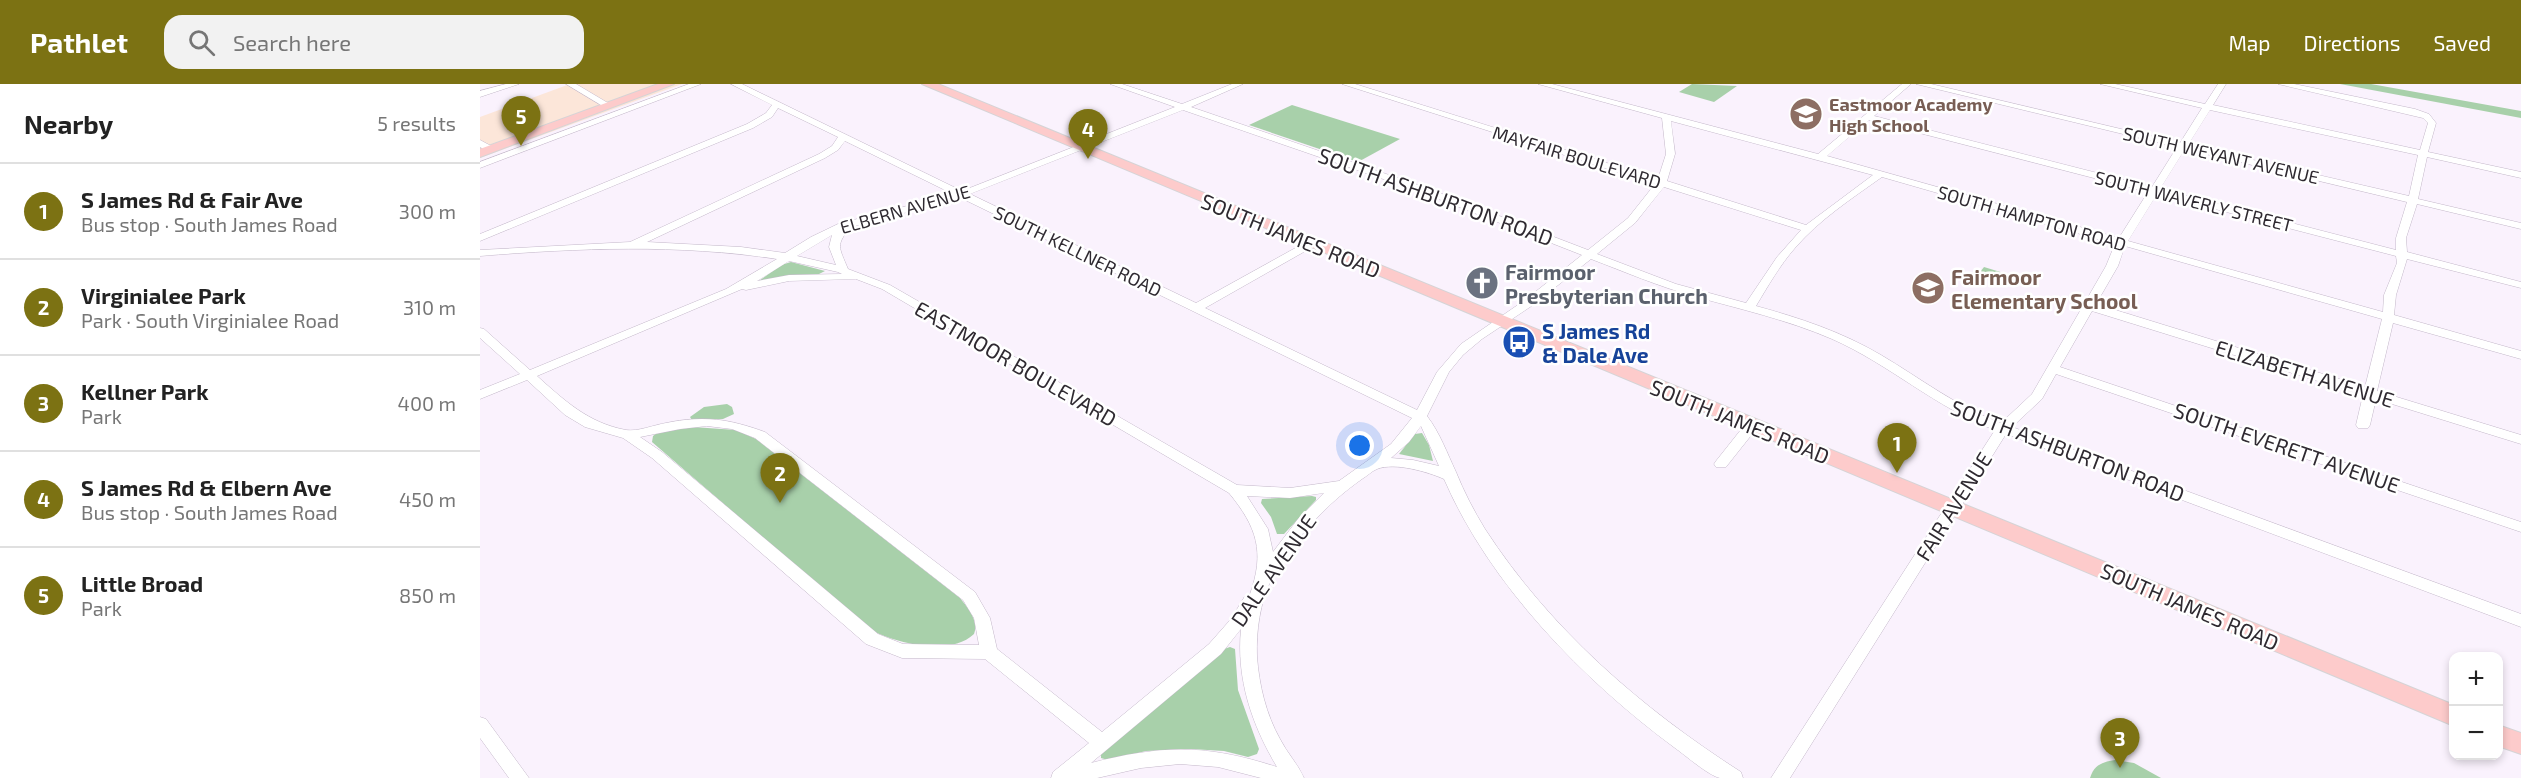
<!DOCTYPE html>
<meta charset="utf-8">
<style>
body{margin:0;font-family:"Exo 2",sans-serif;background:#f2f2f2;color:#222}
.controls{position:absolute;right:18px;bottom:18px;display:grid;overflow:hidden;border-radius:12px;box-shadow:0 3px 9px #0003}
.controls button{width:54px;height:54px;display:grid;place-items:center;padding:0;border:0;border-bottom:2px solid #e0e0e0;background:#fff;color:#222;font:30px sans-serif}
.you{position:absolute;left:880px;top:362px;width:21px;height:21px;margin:-15px;border:4px solid #fff;border-radius:50%;background:#1a73e8;box-shadow:0 0 0 9px #1a73e833}
.badge{display:grid;place-items:center;width:39px;height:39px;border-radius:50%;background:#7c7213;color:#fff;font-size:20px;font-weight:700}
.pin{position:absolute;translate:-50% -50px;filter:drop-shadow(0 2px 3px #0008)}
.pin::after{content:'';position:absolute;top:32px;width:21px;height:18px;background:inherit;clip-path:polygon(0 0,100% 0,50% 100%)}
.list{margin:0;padding:0;list-style:none}
h2{display:flex;justify-content:space-between;align-items:center;height:78px;margin:0;padding:0 24px;font-size:26px}
h2 small{font-size:20px;font-weight:400;color:#767676}
.list li{display:grid;grid-template-columns:39px 1fr auto;gap:18px;align-items:center;box-sizing:border-box;height:96px;padding:0 24px;border-top:2px solid #e0e0e0}
.list b{display:block;font-size:22px;white-space:nowrap}
.list p{margin:0;font-size:20px;white-space:nowrap;color:#767676}
.list em{font-size:20px;font-style:normal;color:#767676}
.icon{flex:none;width:33px;height:33px;fill:none;stroke:currentColor;stroke-width:2;stroke-linecap:round;stroke-linejoin:round}
.map{position:relative;flex:none;width:2041px;height:694px;overflow:hidden}
header{display:flex;align-items:center;gap:36px;box-sizing:border-box;height:84px;padding:0 30px;background:#7c7213;color:#fff}
header strong{font-size:28px}
nav{display:flex;gap:33px;margin-inline-start:auto;font-size:21px}
.search{width:420px;height:54px;background:#f2f2f2;display:flex;align-items:center;gap:15px;box-sizing:border-box;padding:0 21px;border-radius:18px;color:#767676;font-size:22px}
main{display:flex}
aside{flex:1;background:#fff}
.map>svg:first-child{display:block}
.commercial{fill:#fce6d9}
.green{fill:#a8d0aa}
.lines{fill:none;stroke-linecap:round;stroke-linejoin:round}
.minor-casing{stroke:#c4b8ca;stroke-width:1}
.major-casing{stroke:#d5d4d6;stroke-width:2}
.minor{fill:#fff;fill-rule:evenodd}
.major{fill:#fdcbcb;fill-rule:evenodd}
.labels{text-anchor:middle;dominant-baseline:central;stroke-width:5;stroke-linejoin:round;paint-order:stroke}
.far-education-label{font-size:18px;font-weight:bold;fill:#785e54;stroke:#fff;text-anchor:start}
.far-street-label{font-size:18px;fill:#2f2a31;stroke:#fff}
.street-label{font-size:21px;fill:#2f2a31;stroke:#fff}
.worship-label{font-size:21px;font-weight:bold;fill:#5b616d;stroke:#fff;text-anchor:start}
.education-label{font-size:21px;font-weight:bold;fill:#785e54;stroke:#fff;text-anchor:start}
.transit-label{font-size:21px;font-weight:bold;fill:#164399;stroke:#fff;text-anchor:start}
</style>
<header>
<strong>Pathlet</strong>
<div class="search"><svg class="icon" aria-label="search" viewBox="0 0 24 24"><circle cx="10" cy="10" r="6"/><path d="M15 15l6 6"/></svg>Search here</div>
<nav><a>Map</a><a>Directions</a><a>Saved</a></nav>
</header>
<main>
<aside>
<h2>Nearby<small>5 results</small></h2>
<ul class="list">
<li><span class="badge">1</span><div><b>S James Rd &amp; Fair Ave</b><p>Bus stop · South James Road</p></div><em>300 m</em></li>
<li><span class="badge">2</span><div><b>Virginialee Park</b><p>Park · South Virginialee Road</p></div><em>310 m</em></li>
<li><span class="badge">3</span><div><b>Kellner Park</b><p>Park</p></div><em>400 m</em></li>
<li><span class="badge">4</span><div><b>S James Rd &amp; Elbern Ave</b><p>Bus stop · South James Road</p></div><em>450 m</em></li>
<li><span class="badge">5</span><div><b>Little Broad</b><p>Park</p></div><em>850 m</em></li>
</ul>
</aside>
<div class="map">
<svg width="2041" height="694" viewBox="0 0 2041 694">
<rect width="100%" height="100%" fill="#faf2fd"/>
<path class="commercial" d="M90,0h112l-202,74v-41z"/>
<g class="green">
<path d="M1212,0l45,2 -23,16 -35,-10z"/>
<path d="M1860,0h31l150,27v7z"/>
<path d="M812,21l108,34 -42,23 -109,-37z"/>
<path d="M311,178l34,9 -6,3 -60,7 22,-16z"/>
<path d="M1504,183l36,11 -7,9 -36,-11z"/>
<path d="M247,320l5,3 2,7 -11,5 -31,1 -2,-3 14,-10z"/>
<path d="M213,343l43,3 20,9 204,159c8,10 19,23 14,36 -24,23 -80,9 -105,-5l-217,-187 1,-6 4,-3z"/>
<path d="M942,349l7,12 4,16 -34,-7 16,-20z"/>
<path d="M832,412l4,1v3l-32,34h-7l-6,-17 -10,-14 1,-4z"/>
<path d="M750,563l5,2 3,41 21,59 -2,5 -9,3 -24,-6 -33,-2 -45,2 -38,9 -7,-2v-5l123,-104z"/>
<path d="M1635,676l19,3 27,15h-71c4,-13 12,-16 25,-18z"/>
</g>
<g class="lines">
<defs>
<g id="minor">
<path d="M26,0h13l-39,13v-6z"/>
<path d="M86,0h10l37,22 -7,2z"/>
<path d="M209,0h12l-221,84v-6z"/>
<path d="M251,0h11l220,107 213,-84 -65,-23h12l60,20 50,-20h11l-52,23 233,80 164,63 40,-32 27,-34 -313,-100h13l303,95 8,-25 -4,-36 -124,-34h14l266,70 84,-70h9l-37,32 278,71 25,-40 -261,-63h15l249,59 22,-35 -102,-24h15l90,20 13,-20h8l-13,21 207,45 8,-27 -5,-5 -145,-34h16l121,25 14,5 7,9 -8,29 93,20v6l-94,-21 -9,42 103,24v6l-104,-25 -11,34 1,14 114,30v6l-114,-29 -11,36 -2,20 127,36v8l-128,-36 -16,68 144,44v9l-145,-45 -6,26 -2,3h-10l-2,-3 7,-30 -271,-84 -32,56 461,155v10l-465,-158 -14,25 -30,28 509,187v13l-515,-193 -216,344h-19l224,-348c-59,-22 -106,-66 -163,-91 -44,-19 -92,-30 -139,-43 -35,-10 -68,-24 -102,-37l-58,46 -51,34 -19,16 -14,17 -22,44c13,17 20,37 29,56 8,20 18,39 29,57 65,100 156,179 256,243l2,6c-7,0 -15,0 -23,0 -11,-2 -35,-23 -45,-30 -92,-68 -185,-163 -231,-269 -16,-7 -49,-17 -67,-10 -5,2 -10,7 -15,10 -37,26 -69,61 -91,101 -11,22 -15,52 -14,76 2,29 9,58 23,83 7,14 18,25 24,39h-43l-43,-11 -38,-3 -39,4 -44,10h-46l2,-6 36,-29 -104,-84 -83,-1 -36,-14 -214,-186 -29,-20 -38,-11 -20,-12 -38,-35 -47,19v-9l40,-16 -40,-36v-10l4,1 46,41 196,-81 51,-30c-99,-15 -198,-11 -297,-3v-6l150,-8 189,-88 13,-8 6,-9 -60,-29 -6,9 -19,11 -273,113v-7l267,-110 19,-11 6,-8zM703,26l235,81 164,64 -57,45 -64,44 -24,28 -20,38 -212,-102 111,-63v-4h-8l-112,62 -226,-109zM1730,26l208,45 -9,41 -221,-51zM1389,36l279,72 -29,46 -292,-82zM1191,37l202,54 -67,50 -139,-44 8,-27zM365,57l108,53 -115,30 -27,13 -26,16 -44,-6 -94,-5 178,-84 13,-8zM1705,65l222,53 -11,36v12l-236,-61zM1402,93l233,67 -9,22 -74,128 -31,29c-44,-16 -81,-45 -120,-68 -39,-23 -81,-37 -125,-49 12,-20 24,-41 39,-58 24,-28 56,-49 87,-71zM1184,103l137,43 -24,27 -31,46 -70,-19 -79,-30 38,-31zM1677,110l239,62 1,7 -13,32 -1,17 -255,-71zM481,114l451,220 -21,26 -52,37 -49,7 -53,-3 -347,-200 -42,-16c-9,-22 -13,-24 3,-42zM352,151l-3,12 7,18 -39,-9zM1645,162l257,73 -17,68 -269,-83 22,-38zM309,177l49,11 4,2 -53,1 -32,6zM376,195l26,10 347,204c28,34 36,59 21,101l-5,2 -14,23 -22,25 -107,88 -105,-83 -7,-31 -15,-26 -210,-160c-36,-13 -61,-17 -99,-9 -12,2 -29,9 -40,7 -38,-7 -62,-30 -89,-54l205,-87 4,1 43,-9zM227,342l25,3 23,9 208,162 11,18 5,27 -76,-1 -25,-10 -216,-182 -22,-15 40,-8zM941,342l18,40 -26,-6 -22,-2 18,-16zM844,409l-26,26 -25,33 -5,-23 -21,-33 43,2zM761,545c-5,50 11,96 36,138 -71,-23 -115,-22 -186,-4l130,-109z"/>
<path d="M0,56l13,7v4h-6l-7,-4z"/>
<path d="M1272,337l5,1 2,3 -2,3 -31,39h-10l-2,-3 2,-3 31,-39z"/>
<path d="M0,633l6,2 43,59h-20l-29,-40z"/>
</g>
<g id="major">
<path d="M178,0h16l-194,73v-8z"/>
<path d="M442,0h16l1516,621v21z"/>
<path d="M2018,641l23,8v21l-23,-8z"/>
</g>
</defs>
<use href="#minor" class="minor-casing"/>
<use href="#major" class="major-casing"/>
<use href="#minor" class="minor"/>
<use href="#major" class="major"/>
</g>
<defs>
<symbol id="school-disc" viewBox="-11 -11 22 22"><circle r="9.5" fill="#8d6e63" stroke="#fff"/><path d="M0-5L7-2L0 1L-7-2ZM-4 1L0 2.5L4 1V4Q0 6-4 4Z" fill="#fff"/></symbol>
<symbol id="church-disc" viewBox="-11 -11 22 22"><circle r="9.5" fill="#6b7280" stroke="#fff"/><path d="M-1.2-6h2.4v3.5h3.3v2.4h-3.3V6h-2.4V-.1h-3.3v-2.4h3.3Z" fill="#fff"/></symbol>
<symbol id="bus-disc" viewBox="-11 -11 22 22"><circle r="9.5" fill="#1a4fb4" stroke="#fff"/><path d="M-5-6H5V4H4V6H2V4H-2V6H-4V4H-5ZM-3.5-4V0h7V-4ZM-3.5 1.2v1.5H-2V1.2ZM2 1.2v1.5H3.5V1.2Z" fill="#fff"/></symbol>
</defs>
<g fill-rule="evenodd">
<use href="#school-disc" x="1307" y="11" width="38" height="38"/>
<use href="#church-disc" x="983" y="180" width="38" height="38"/>
<use href="#school-disc" x="1429" y="185" width="38" height="38"/>
<use href="#bus-disc" x="1020" y="239" width="38" height="38"/>
</g>
<g class="labels">
<g class="far-education-label">
<text x="1349" y="20">Eastmoor Academy<tspan x="1349" dy="21">High School</tspan></text>
</g>
<g class="far-street-label">
<text transform="translate(1741 71) rotate(13)">SOUTH WEYANT AVENUE</text>
<text transform="translate(1097 73) rotate(17)">MAYFAIR BOULEVARD</text>
<text transform="translate(1714 117) rotate(14)">SOUTH WAVERLY STREET</text>
<text transform="translate(425 125) rotate(-16)">ELBERN AVENUE</text>
<text transform="translate(1552 134) rotate(16)">SOUTH HAMPTON ROAD</text>
<text transform="translate(598 167) rotate(26)">SOUTH KELLNER ROAD</text>
</g>
<g class="street-label">
<text transform="translate(956 112) rotate(20)">SOUTH ASHBURTON ROAD</text>
<text transform="translate(811 151) rotate(22)">SOUTH JAMES ROAD</text>
<text transform="translate(536 279) rotate(30)">EASTMOOR BOULEVARD</text>
<text transform="translate(1825 289) rotate(17)">ELIZABETH AVENUE</text>
<text transform="translate(1260 337) rotate(22)">SOUTH JAMES ROAD</text>
<text transform="translate(1807 363) rotate(19)">SOUTH EVERETT AVENUE</text>
<text transform="translate(1588 366) rotate(21)">SOUTH ASHBURTON ROAD</text>
<text transform="translate(1473 422) rotate(-58)">FAIR AVENUE</text>
<text transform="translate(793 486) rotate(-55)">DALE AVENUE</text>
<text transform="translate(1710 522) rotate(23)">SOUTH JAMES ROAD</text>
</g>
<g class="worship-label">
<text x="1025" y="187">Fairmoor<tspan x="1025" dy="24">Presbyterian Church</tspan></text>
</g>
<g class="education-label">
<text x="1471" y="192">Fairmoor<tspan x="1471" dy="24">Elementary School</tspan></text>
</g>
<g class="transit-label">
<text x="1062" y="246">S James Rd<tspan x="1062" dy="24">&amp; Dale Ave</tspan></text>
</g>
</g>
</svg>
<div class="controls">
<button>+</button>
<button>−</button>
</div>
<div class="you"></div>
<div class="pin badge" style="left:1417px;top:389px">1</div>
<div class="pin badge" style="left:300px;top:419px">2</div>
<div class="pin badge" style="left:1640px;top:684px">3</div>
<div class="pin badge" style="left:608px;top:75px">4</div>
<div class="pin badge" style="left:41px;top:62px">5</div>
</div>
</main>
